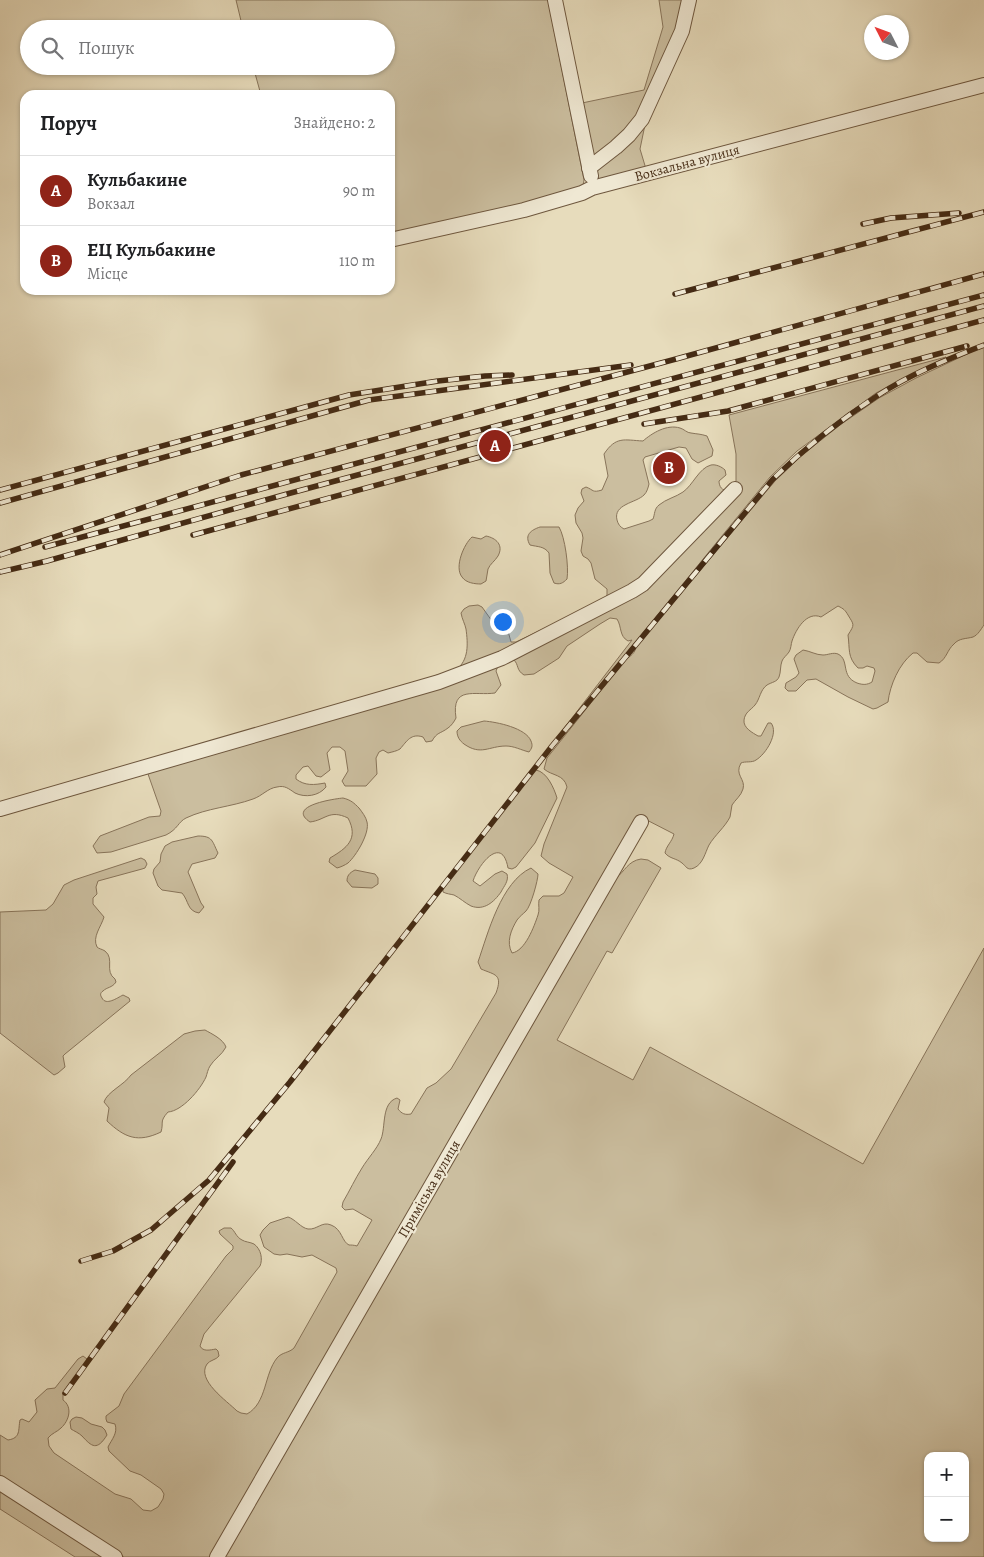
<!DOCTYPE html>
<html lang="uk">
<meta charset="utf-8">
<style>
body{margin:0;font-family:Alegreya,serif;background:#f2f2f2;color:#202124}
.controls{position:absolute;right:15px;bottom:15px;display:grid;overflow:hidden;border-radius:10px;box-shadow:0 1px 4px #0004}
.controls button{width:45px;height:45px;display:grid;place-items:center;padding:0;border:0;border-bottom:1px solid #e0e0e0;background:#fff;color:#202124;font:25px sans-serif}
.compass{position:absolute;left:864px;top:15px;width:45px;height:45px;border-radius:50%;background:#fff;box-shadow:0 1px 4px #0004;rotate:312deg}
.you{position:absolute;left:502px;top:621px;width:18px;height:18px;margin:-12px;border:4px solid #fff;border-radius:50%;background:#1a73e8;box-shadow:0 0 0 8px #1a73e833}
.badge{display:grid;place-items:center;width:32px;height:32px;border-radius:50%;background:#8f2418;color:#fff;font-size:16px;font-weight:700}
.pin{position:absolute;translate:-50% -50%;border:2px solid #fff;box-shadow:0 1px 5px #0006}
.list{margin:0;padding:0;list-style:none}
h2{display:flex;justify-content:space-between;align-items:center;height:65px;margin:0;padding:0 20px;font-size:21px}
h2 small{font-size:16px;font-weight:400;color:#757577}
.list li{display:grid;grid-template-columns:32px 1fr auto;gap:15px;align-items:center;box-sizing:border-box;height:70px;padding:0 20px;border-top:1px solid #e0e0e0}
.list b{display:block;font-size:19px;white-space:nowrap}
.list p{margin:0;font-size:16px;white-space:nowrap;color:#757577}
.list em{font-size:16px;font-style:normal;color:#757577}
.icon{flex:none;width:28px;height:28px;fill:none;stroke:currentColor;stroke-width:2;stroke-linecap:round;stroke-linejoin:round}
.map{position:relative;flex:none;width:984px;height:1557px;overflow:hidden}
.search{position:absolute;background:#fff;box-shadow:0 1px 4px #0004;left:20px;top:20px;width:375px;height:55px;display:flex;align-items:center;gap:12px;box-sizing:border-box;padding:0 18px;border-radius:28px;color:#757577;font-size:19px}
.panel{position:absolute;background:#fff;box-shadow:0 1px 4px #0004;left:20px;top:90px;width:375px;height:205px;border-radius:15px}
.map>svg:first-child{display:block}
.green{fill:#cbbe9f;stroke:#88745a;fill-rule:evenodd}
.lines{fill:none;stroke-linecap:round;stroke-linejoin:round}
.minor-casing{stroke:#6e573e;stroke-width:16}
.minor{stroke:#efe8d3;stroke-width:14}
.rail-casing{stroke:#452b14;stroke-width:5.5}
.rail{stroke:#efe8d3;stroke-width:4;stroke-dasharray:11;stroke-linecap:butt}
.labels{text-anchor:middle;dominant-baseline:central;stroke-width:4;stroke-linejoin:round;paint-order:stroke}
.street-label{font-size:14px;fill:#452b14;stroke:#efe8d3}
</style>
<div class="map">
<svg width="984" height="1557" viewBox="0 0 984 1557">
<rect width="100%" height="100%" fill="#e7dcbc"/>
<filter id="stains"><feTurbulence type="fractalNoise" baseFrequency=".004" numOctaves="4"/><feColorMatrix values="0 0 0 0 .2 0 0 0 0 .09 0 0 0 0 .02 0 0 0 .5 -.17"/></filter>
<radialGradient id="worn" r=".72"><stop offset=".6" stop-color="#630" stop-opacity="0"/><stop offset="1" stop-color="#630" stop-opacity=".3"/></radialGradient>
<g class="green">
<path d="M236,0h312l36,180 -1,6 -7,4 -186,47v-142h-129l-8,-29h133v-37h-143z"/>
<path d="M659,0h34l-46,115 -7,34 6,20 -44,12 -6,-6 -14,-72 62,-13 19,-63z"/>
<path d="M984,346v279c-3,4 -6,10 -11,12 -7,2 -14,1 -19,7 -7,6 -7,14 -15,19l-12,-1 -10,-9h-4c-14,11 -23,32 -25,49l-11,6 -4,1 -25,-12 -32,-18 -9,1 -11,11h-8l-3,-3 1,-5 10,-6 3,-4 -5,-14 2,-4 7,-5c7,1 13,5 20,5 5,0 10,-3 15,-1 12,6 2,22 19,29 6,2 10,2 15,-1l3,-11 -1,-3 -7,-2 -4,2h-5c-11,-11 -8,-19 -10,-33 7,-11 6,-10 0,-20 -3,-5 -4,-6 -10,-9l-17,11c-14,-6 -25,12 -29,24 -1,3 -1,8 -3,11 -2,3 -6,6 -7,9 -2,5 -1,11 -3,16 -2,5 -7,5 -12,8 -7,5 -7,14 -12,20 -4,5 -10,7 -11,15 -1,8 9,13 14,16h3l7,-13h3c8,10 -5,31 -15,37 -4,3 -11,1 -15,3 -7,12 5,16 2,26 -2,7 -8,11 -11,16 -1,4 -1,8 -2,12 -5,10 -15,18 -21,28 -4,8 -6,19 -15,23 -7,3 -8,-2 -12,-5 -6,-5 -12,-4 -17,-10 1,-7 7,-11 9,-19l-35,-18 -3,1 -424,740h-88l-124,-81v-41l8,5c13,-2 10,-10 12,-20l2,-1 7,3 8,-10 -2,-12 12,-11 8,-1 23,-29 5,-3 4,3v2l-24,32v7c10,7 6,21 -2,28 -4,4 -9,5 -13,10l1,8 5,7 61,41 16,5 12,11 8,1 7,-4 5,-8 1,-5 -3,-5 -20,-14 -11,-4 -21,-20 -1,-4c4,-8 10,-14 7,-23l-8,-2 -1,-3v-3l13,-10 5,-12 102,-138 7,-7v-3l-13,-12 -1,-3 5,-3h7c4,3 5,9 11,12 3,2 8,2 12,4 7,5 9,15 6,22l-56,68 -4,12c3,6 10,4 16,3l2,2 1,5c-3,4 -9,4 -12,8 -11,16 20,37 30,47l4,2 6,1c20,-11 17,-40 30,-56 5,-6 12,-5 17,-10l43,-76 -1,-4 -24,-13 -10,2 -15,-3 -7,1 -6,-1 -10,-7 -4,-12 3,-5 7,-7 18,-6c7,2 13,11 20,12 9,1 14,-8 23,-4 11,4 11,17 18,20 2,0 5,0 8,1l15,-26 -19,-11 -8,1 -3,-3 1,-5c7,-12 12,-23 19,-34 6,-10 15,-19 19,-29 5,-12 0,-36 16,-41l3,2 -2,9c4,5 7,6 13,5l16,-26 9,-5 15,-14 45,-76c7,-19 -1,-18 -15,-24l-3,-7c10,-29 23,-80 53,-94l7,6c0,6 -7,32 -12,37 -3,3 -6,5 -9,9 -6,10 -11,22 -5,33 13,-2 22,-26 26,-38 2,-5 0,-10 1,-15l4,-4h16l5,-3 9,-16 -24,-14 -8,-7 3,-12 23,-57c-3,-13 -15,-11 -23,-18l3,-11 79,-99c5,-3 9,-6 10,-12l139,-166 26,-25 39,-31 39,-27 37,-20z"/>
<path d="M946,357l-70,36 -79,58 -27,26 -225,276 87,-113 -4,1c-9,-5 -6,-14 -11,-22l-7,-1 -10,6 -33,22 -8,12 -25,16 -10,1c-8,-5 -5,-10 -10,-15l-16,6 -2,5 5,14 -6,8c-20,3 -44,-8 -39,25 -2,4 -5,8 -8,10 -8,6 -11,4 -16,13l-6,1 -3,-5c-12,-4 -16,4 -23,12 -3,2 -8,3 -12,4l-5,-3 -4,2 -3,6 1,16 -11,12h-21l-3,-5 6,-10 -3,-20 -5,-4h-8l-5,6 3,17 -9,7 -5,-1 -8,-10 -5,1 -7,8v4c9,7 18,6 29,4l1,4c-7,9 -21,11 -31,6 -6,-4 -10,-8 -18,-6 -9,1 -15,9 -24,12 -22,8 -46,9 -67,19 -8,4 -8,11 -20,17l-55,17 -14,1 -4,-7 7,-10 49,-19 11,-1 1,-5 -13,-37 2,-5 306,-99c13,-10 12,-26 10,-41 -1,-5 -4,-10 -5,-16l3,-4 5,-3 9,-1 4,2 10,14 16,10 3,11h5l88,-42 3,-5v-6l-12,-10 -4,-16 -3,-4 -5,-3 -2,-5 2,-13 -1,-5 -6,-10 -1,-8 3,-7 6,-7 -3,-8 1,-4 4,-2c8,3 6,6 16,3l6,-14 -4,-22c12,-18 20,-14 39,-13 9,-8 24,-17 37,-13 4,1 7,5 11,5 6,1 10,1 16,3l6,14 -1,6 -14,7 -6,-4 -6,-11 -7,-1 -34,10 -2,3 6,24c-1,4 -2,8 -5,11 -8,8 -31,9 -27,25 1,4 3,7 7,9l25,-8 4,-2c2,-5 1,-10 6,-14 7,-6 17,-8 24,-13 10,-7 16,-24 28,-27 5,-1 11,2 14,5l1,5 -7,6c0,5 3,11 9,8 3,-1 6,-6 8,-8v-27l-7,-39z"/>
<path d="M540,527h19c6,10 10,40 8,52 -4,4 -7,6 -13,4l-4,-10 -1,-20c-5,-7 -11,-6 -19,-8 -6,-10 1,-15 10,-18z"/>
<path d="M486,536c10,2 18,9 12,20 -3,5 -8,8 -10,13 -1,4 -1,8 -2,12l-5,3c-6,0 -15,-1 -19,-7 -8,-10 2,-33 10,-40l9,2z"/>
<path d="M484,721c13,1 42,7 47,20 2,5 1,7 -2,11 -8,-2 -15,-6 -23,-6 -17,0 -25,10 -42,-2 -4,-3 -7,-7 -7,-13l4,-4z"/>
<path d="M536,770c11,2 18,18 21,28l-22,45 -19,24 -4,2 -4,-1c-6,-34 -30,-3 -35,13l7,5 15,-12 7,-3 5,3c2,7 -3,12 -6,18 -7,10 -17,19 -30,14 -6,-3 -11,-8 -17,-11 -4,-1 -7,-1 -11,-3v-5l5,-6 84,-108z"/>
<path d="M343,798c8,2 11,5 16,10 3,4 7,9 8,14 3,11 -11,34 -19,41 -3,2 -7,4 -11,5l-8,-6 1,-4c17,-10 29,-19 18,-40 -19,-9 -22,2 -38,4 -24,-16 23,-23 33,-24z"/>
<path d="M198,836c15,0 14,5 20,17l-3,5 -23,6 -4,8 13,31 3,4 -5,6c-12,-2 -10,-12 -17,-20l-20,-3 -4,-4 -5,-13 1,-4 6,-7 1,-8 4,-8 7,-4z"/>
<path d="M141,858l4,2 2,4 -2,4 -3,1 -44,12 -2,6 1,7 -4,4v6l11,13c-3,10 -12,20 -7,30 2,2 5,2 8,4 10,8 -1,20 10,28l1,3c-4,6 -9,5 -13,9 -3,2 -3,4 -1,7 4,8 15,0 21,-3l6,3 1,3 -65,53 -2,2 2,11 -7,6 -4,2 -54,-42v-121l46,-2 7,-6 11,-19 10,-5z"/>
<path d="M641,859l7,1 13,8 -49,85 -5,-2 -50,89 76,40 17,-33 213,117 121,-216v609h-762l394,-679c9,-7 12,-17 25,-19zM928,1456h37v82h-37z"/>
<path d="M355,870l20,4 3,4v6l-6,4 -20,-1 -5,-6c0,-5 2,-8 8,-11z"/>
<path d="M205,1030c7,4 18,9 21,17 -4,8 -12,12 -16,19 -2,3 -3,8 -4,11 -6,13 -24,34 -38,35 -9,10 -4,10 -7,20 -23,11 -36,6 -54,-11l2,-13 -5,-6c3,-10 20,-17 27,-27l53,-41 11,-3z"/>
<path d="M76,1417l6,1 9,6 11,3 3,3 2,5c-10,16 -15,12 -25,1 -3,-3 -8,-5 -11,-7l-1,-7 2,-3z"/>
<path d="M0,1491l102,66h-27l-75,-48z"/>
</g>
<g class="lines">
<defs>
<g id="minor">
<path d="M555,0l36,176"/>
<path d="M589,168l27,-21 13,-12 13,-16 40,-88 7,-31"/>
<path d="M390,240l134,-30 58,-17 10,-5 392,-103"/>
<path d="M0,809l439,-127 63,-24 130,-67 11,-7 92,-95"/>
<path d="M0,1483l115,74"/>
<path d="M217,1557l424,-735"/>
</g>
</defs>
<use href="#minor" class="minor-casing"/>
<use href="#minor" class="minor"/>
<defs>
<g id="rail">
<path d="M863,224l28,-6 68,-5"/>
<path d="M675,294l309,-82"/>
<path d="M644,424l84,-13 239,-65"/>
<path d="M0,490l349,-95 89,-14 47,-5 27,-1"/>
<path d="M0,503l369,-103 262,-35"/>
<path d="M193,535l791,-215"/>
<path d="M45,547l939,-252"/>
<path d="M0,555l241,-80 435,-116 308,-85"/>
<path d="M0,572l47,-11 240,-67 697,-188"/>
<path d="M81,1261l32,-10 38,-21 58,-50 81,-98 262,-336 221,-267c32,-31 67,-59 104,-83 33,-22 71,-37 107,-51"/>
<path d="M65,1393l168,-231"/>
</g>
</defs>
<use href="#rail" class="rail-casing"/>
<use href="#rail" class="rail"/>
</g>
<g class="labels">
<g class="street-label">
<text transform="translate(687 163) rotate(-15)">Вокзальна вулиця</text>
<text transform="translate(429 1189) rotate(-60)">Приміська вулиця</text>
</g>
</g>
<rect width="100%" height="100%" filter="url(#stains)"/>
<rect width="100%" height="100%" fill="url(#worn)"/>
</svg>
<div class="controls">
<button>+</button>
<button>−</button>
</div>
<svg class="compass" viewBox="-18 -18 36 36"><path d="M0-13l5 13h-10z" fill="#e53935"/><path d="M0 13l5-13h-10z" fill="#757577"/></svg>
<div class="you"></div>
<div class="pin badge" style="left:495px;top:446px">A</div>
<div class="pin badge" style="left:669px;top:468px">B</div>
<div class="search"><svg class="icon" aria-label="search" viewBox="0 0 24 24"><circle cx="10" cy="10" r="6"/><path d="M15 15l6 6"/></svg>Пошук</div>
<section class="panel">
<h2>Поруч<small>Знайдено: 2</small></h2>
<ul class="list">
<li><span class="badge">A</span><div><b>Кульбакине</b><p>Вокзал</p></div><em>90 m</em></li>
<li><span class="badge">B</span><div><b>ЕЦ Кульбакине</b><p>Місце</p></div><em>110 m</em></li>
</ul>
</section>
</div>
